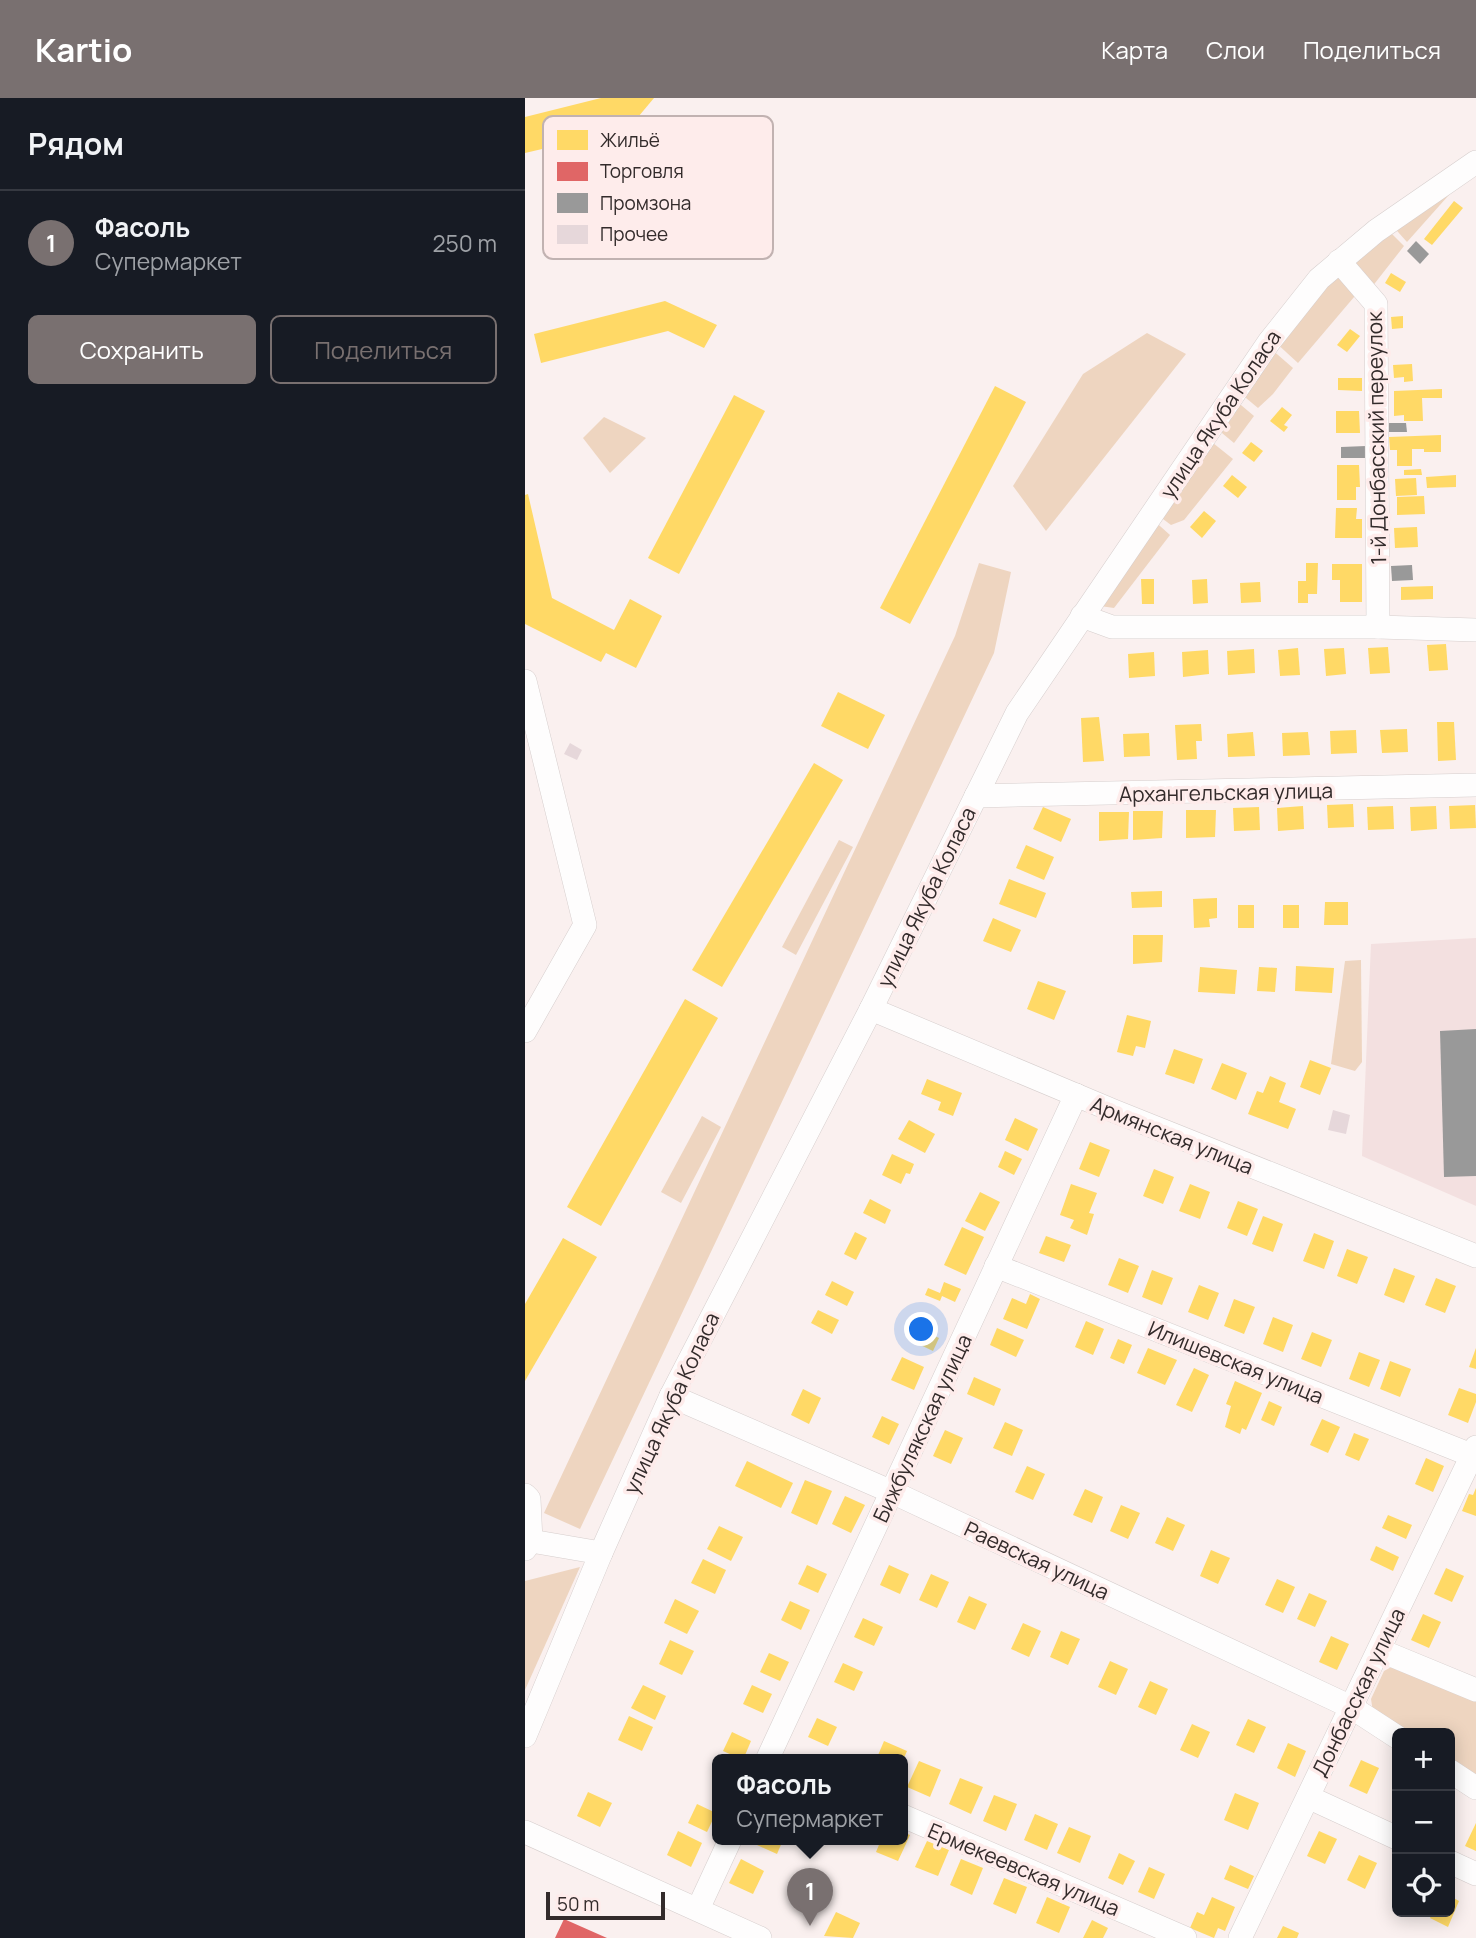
<!DOCTYPE html>
<html lang="ru">
<meta charset="utf-8">
<style>
body{margin:0;font-family:Manrope,sans-serif;background:#242831;color:#f1f3f6}
.controls{position:absolute;right:21px;bottom:21px;display:grid;overflow:hidden;border-radius:10px;box-shadow:0 4px 18px #0003}
.controls button{width:63px;height:63px;display:grid;place-items:center;padding:0;border:0;border-bottom:2px solid #363941;background:#171b24;color:#f1f3f6;font:35px sans-serif}
.scale{position:absolute;left:21px;bottom:18px;width:119px;box-sizing:border-box;padding-left:7px;border:4px solid #332b2b;border-top:0;font-size:19px;line-height:24px;white-space:nowrap;color:#332b2b;-webkit-text-stroke:5px #feeceb;paint-order:stroke}
.you{position:absolute;left:397px;top:1232px;width:24px;height:24px;margin:-18px;border:5px solid #fff;border-radius:50%;background:#1a73e8;box-shadow:0 0 0 10px #1a73e833}
.badge{display:grid;place-items:center;width:46px;height:46px;border-radius:50%;background:#797070;color:#fff;font-size:23px;font-weight:700}
.pin{position:absolute;translate:-50% -58px;filter:drop-shadow(0 2px 4px #0008)}
.pin::after{content:'';position:absolute;top:37px;width:24px;height:21px;background:inherit;clip-path:polygon(0 0,100% 0,50% 100%)}
.popup{position:absolute;left:187px;top:1656px;width:196px;height:91px;box-sizing:border-box;display:grid;place-content:center;border-radius:10px;background:#171b24;filter:drop-shadow(0 2px 5px #0005);font-size:23px;white-space:nowrap;color:#9ea1a6}
.popup b{font-size:26px;color:#f1f3f6}
.popup::after{content:'';position:absolute;left:50%;top:100%;margin-left:-14px;border:14px solid transparent;border-top-color:#171b24}
.list{margin:0;padding:0;list-style:none}
h2{display:flex;justify-content:space-between;align-items:center;height:91px;margin:0;padding:0 28px;font-size:30px}
h2 small{font-size:23px;font-weight:400;color:#9ea1a6}
.list li{display:grid;grid-template-columns:46px 1fr auto;gap:21px;align-items:center;box-sizing:border-box;height:105px;padding:0 28px;border-top:2px solid #363941}
.list b{display:block;font-size:26px;white-space:nowrap}
.list p{margin:0;font-size:23px;white-space:nowrap;color:#9ea1a6}
.list em{font-size:23px;font-style:normal;color:#9ea1a6}
.actions{display:flex;gap:14px;padding:21px 28px}
.actions a{flex:1;padding:16px 0;border:2px solid #797070;border-radius:10px;text-align:center;font-size:24px;color:#797070}
.actions .main{background:#797070;color:#fff}
.icon{flex:none;width:38px;height:38px;fill:none;stroke:currentColor;stroke-width:2;stroke-linecap:round;stroke-linejoin:round}
.map{position:relative;flex:none;width:951px;height:1840px;overflow:hidden}
header{display:flex;align-items:center;gap:42px;box-sizing:border-box;height:98px;padding:0 35px;background:#797070;color:#fff}
header strong{font-size:33px}
nav{display:flex;gap:38px;margin-inline-start:auto;font-size:24px}
main{display:flex}
aside{flex:1;background:#171b24}
.map>svg:first-child{display:block}
.built{fill:#f3e0e0}
.green{fill:#eed5c0}
.homes{fill:#ffd966}
.shops{fill:#e06666}
.industry{fill:#999}
.building{fill:#e6d7da}
.lines{fill:none;stroke-linecap:round;stroke-linejoin:round}
.minor-casing{stroke:#d6cecd;stroke-width:24}
.minor{stroke:#fefdfd;stroke-width:23}
.labels{text-anchor:middle;dominant-baseline:central;stroke-width:7;stroke-linejoin:round;paint-order:stroke}
.street-label{font-size:21px;fill:#332b2b;stroke:#feeceb}
.key{fill:#feeceb;stroke:#c1b2b1;stroke-width:2}
.key-label{font-size:19px;fill:#332b2b}
</style>
<header>
<strong>Kartio</strong>
<nav><a>Карта</a><a>Слои</a><a>Поделиться</a></nav>
</header>
<main>
<aside>
<h2>Рядом<small></small></h2>
<ul class="list">
<li><span class="badge">1</span><div><b>Фасоль</b><p>Супермаркет</p></div><em>250 m</em></li>
</ul>
<div class="actions"><a class="main">Сохранить</a><a>Поделиться</a></div>
</aside>
<div class="map">
<svg width="951" height="1840" viewBox="0 0 951 1840">
<rect width="100%" height="100%" fill="#faf0ef"/>
<path class="built" d="M951,840v268l-114,-50 9,-212z"/>
<g class="green">
<path d="M931,89l-49,55 -17,-19z"/>
<path d="M860,129l19,19 -36,46 -26,-29z"/>
<path d="M814,167l21,25 -62,73 -24,-22z"/>
<path d="M622,235l39,21 -140,177 -33,-45 70,-112z"/>
<path d="M745,250l23,20 -20,26 -15,14 -18,-15z"/>
<path d="M710,302l19,16 -20,27 -18,-15z"/>
<path d="M79,319l42,21 -36,35 -27,-35z"/>
<path d="M683,341l25,20 -49,61 -13,5 -16,-12z"/>
<path d="M626,420l19,17 -56,73 -21,-3z"/>
<path d="M454,465l32,9 -17,81 -414,876 -36,-16 411,-877z"/>
<path d="M314,742l14,7 -57,108 -14,-8z"/>
<path d="M836,862l1,102 -7,9 -24,-7 14,-103z"/>
<path d="M177,1018l19,11 -40,76 -20,-11z"/>
<path d="M55,1469l-55,123v-109z"/>
<path d="M870,1567l81,34v79l-26,-17v-28h-44l-33,-21 -2,-13 13,-28z"/>
</g>
<g class="homes">
<path d="M76,0h53l-26,31 -103,24v-36z"/>
<path d="M929,103l9,7 -31,37 -8,-6z"/>
<path d="M866,175l15,9 -6,10 -15,-9z"/>
<path d="M140,203l52,24 -13,23 -36,-17 -127,32 -7,-29z"/>
<path d="M878,218v12l-11,1 -1,-12z"/>
<path d="M825,231l10,7 -13,16 -10,-7z"/>
<path d="M887,266l1,17 -9,1v-5l-10,1 -1,-13z"/>
<path d="M813,280h24v13l-24,-1z"/>
<path d="M470,288l31,16 -116,222 -30,-16z"/>
<path d="M917,291v9h-20l1,23h-19v-6l-10,1v-25z"/>
<path d="M209,297l31,16 -86,163 -31,-16z"/>
<path d="M757,309l10,8 -8,10 4,2 -4,5 -14,-11z"/>
<path d="M811,313h23l1,22h-24z"/>
<path d="M916,337v17h-17v-3h-12v17h-15v-16h-7l-1,-13z"/>
<path d="M726,344l12,9 -9,11 -12,-9z"/>
<path d="M812,367h22l1,22h-4v13h-19z"/>
<path d="M896,371l1,6h-18v-5z"/>
<path d="M707,377l15,12 -9,11 -15,-12z"/>
<path d="M931,377v12l-29,1 -1,-11z"/>
<path d="M891,380l1,17 -21,1 -1,-17z"/>
<path d="M3,396l24,104 62,32 16,-31 32,17 -26,52 -30,-15 -5,9 -76,-38v-129z"/>
<path d="M899,398l1,18 -28,1v-18z"/>
<path d="M811,410h21l-1,11h6v19h-27z"/>
<path d="M679,413l12,10 -14,17 -12,-11z"/>
<path d="M892,429l1,20 -23,1 -1,-20z"/>
<path d="M781,465h12l-1,31h-9v9h-10v-22h8z"/>
<path d="M807,466h30v38h-22v-22h-8z"/>
<path d="M616,481h13v25h-12z"/>
<path d="M682,481l1,24 -15,1 -1,-24z"/>
<path d="M735,484l1,20 -20,1 -1,-20z"/>
<path d="M908,488v13l-32,1v-13z"/>
<path d="M921,546l2,26 -19,1 -2,-26z"/>
<path d="M863,549l2,26 -20,1 -2,-26z"/>
<path d="M773,550l2,27 -20,1 -2,-26z"/>
<path d="M819,550l2,26 -20,2 -2,-27z"/>
<path d="M729,551l1,24 -27,2 -1,-24z"/>
<path d="M683,552l1,24 -26,3 -1,-25z"/>
<path d="M629,554l1,24 -26,2 -1,-24z"/>
<path d="M313,594l47,23 -17,34 -47,-23z"/>
<path d="M574,619l5,44 -21,1 -2,-44z"/>
<path d="M912,624h17l2,38 -18,1z"/>
<path d="M676,626l1,17h-6l1,18 -20,1 -2,-35z"/>
<path d="M882,631l1,23 -26,1 -2,-23z"/>
<path d="M831,632l1,23 -26,1 -1,-23z"/>
<path d="M728,634l2,24 -27,1 -1,-23z"/>
<path d="M783,634l2,23 -27,1 -1,-23z"/>
<path d="M624,635l1,23 -26,1 -1,-23z"/>
<path d="M289,665l29,17 -121,207 -30,-17z"/>
<path d="M828,706l1,23 -26,1 -1,-23z"/>
<path d="M950,707l1,23 -26,1 -1,-23z"/>
<path d="M778,708l1,23 -26,2 -1,-23z"/>
<path d="M868,708l1,23 -26,1 -1,-23z"/>
<path d="M911,708l1,23 -26,2 -1,-24z"/>
<path d="M518,709l28,12 -10,23 -28,-13z"/>
<path d="M734,709l1,23 -26,1 -1,-23z"/>
<path d="M661,712h30l-1,27 -29,1z"/>
<path d="M608,713h30l-1,27 -29,2z"/>
<path d="M574,714h30l-1,27 -29,2z"/>
<path d="M501,747l28,12 -10,23 -28,-12z"/>
<path d="M484,781l37,14 -10,25 -37,-14z"/>
<path d="M637,793v16l-30,1 -1,-16z"/>
<path d="M692,800v20l-8,1 1,8 -16,1 -1,-29z"/>
<path d="M800,804h23v23h-24z"/>
<rect x="713" y="807" width="16" height="23"/>
<rect x="758" y="807" width="16" height="23"/>
<path d="M468,820l28,12 -10,22 -28,-11z"/>
<path d="M608,837h30l-1,27 -29,2z"/>
<path d="M771,868l38,2 -2,25 -37,-2z"/>
<path d="M675,869l37,3 -2,24 -37,-2z"/>
<path d="M734,869l18,1 -2,24 -18,-1z"/>
<path d="M513,883l28,10 -12,29 -27,-11z"/>
<path d="M160,901l33,19 -117,208 -34,-19z"/>
<path d="M602,917l24,6 -6,27 -9,-2 -3,10 -16,-4z"/>
<path d="M649,951l29,10 -9,25 -29,-10z"/>
<path d="M785,962l21,8 -11,27 -20,-8z"/>
<path d="M697,965l25,10 -11,27 -25,-11z"/>
<path d="M745,978l16,7 -7,19 17,7 -8,20 -40,-15 9,-23 6,2z"/>
<path d="M402,981l35,14 -9,23 -15,-6 3,-8 -20,-8z"/>
<path d="M490,1020l23,11 -10,22 -23,-11z"/>
<path d="M384,1022l26,14 -10,19 -27,-14z"/>
<path d="M565,1044l20,8 -11,27 -20,-8z"/>
<path d="M480,1053l17,8 -8,16 -16,-8z"/>
<path d="M367,1056l22,10 -4,10 -4,-1 -5,11 -19,-9z"/>
<path d="M629,1071l20,8 -11,27 -20,-8z"/>
<path d="M546,1086l26,9 -8,20 5,1 -7,21 -17,-7 4,-8 -14,-5z"/>
<path d="M665,1086l20,8 -10,27 -21,-8z"/>
<path d="M455,1094l20,10 -15,29 -20,-10z"/>
<path d="M345,1101l21,11 -6,14 -22,-11z"/>
<path d="M713,1103l20,8 -11,27 -20,-8z"/>
<path d="M738,1118l20,8 -10,28 -21,-8z"/>
<path d="M437,1129l22,10 -18,38 -22,-10z"/>
<path d="M330,1134l12,6 -11,22 -12,-6z"/>
<path d="M789,1135l20,8 -10,28 -21,-8z"/>
<path d="M521,1138l25,9 -7,17 -25,-9z"/>
<path d="M38,1140l34,19 -72,124v-77z"/>
<path d="M822,1151l21,8 -11,27 -20,-8z"/>
<path d="M594,1160l20,8 -11,27 -20,-8z"/>
<path d="M869,1170l21,8 -11,27 -20,-8z"/>
<path d="M627,1172l21,8 -11,27 -20,-8z"/>
<path d="M911,1180l20,8 -11,27 -20,-8z"/>
<path d="M307,1183l22,11 -7,14 -22,-11z"/>
<path d="M419,1184l17,7 -6,13 -13,-6 -2,5 -15,-6 3,-7 12,5z"/>
<path d="M674,1187l20,8 -11,27 -20,-8z"/>
<path d="M505,1196l10,5 -13,30 -24,-10 9,-21 14,6z"/>
<path d="M709,1201l21,8 -11,27 -20,-8z"/>
<path d="M293,1212l21,10 -7,14 -21,-11z"/>
<path d="M748,1219l20,8 -10,27 -20,-8z"/>
<path d="M561,1223l18,8 -11,26 -18,-8z"/>
<path d="M393,1230l21,10 -6,13 -21,-10z"/>
<path d="M472,1230l27,12 -8,17 -26,-12z"/>
<path d="M787,1234l20,8 -11,27 -20,-8z"/>
<path d="M593,1241l14,6 -8,19 -14,-6z"/>
<path d="M623,1250l29,12 -12,25 -28,-12z"/>
<path d="M951,1250v21l-7,-2z"/>
<path d="M834,1254l21,8 -11,27 -20,-8z"/>
<path d="M377,1259l22,10 -10,23 -23,-10z"/>
<path d="M865,1263l21,8 -11,28 -20,-8z"/>
<path d="M669,1270l15,7 -17,37 -16,-7z"/>
<path d="M449,1279l27,12 -7,17 -27,-12z"/>
<path d="M710,1283l27,12 -16,37 -4,-2 -2,6 -15,-7 6,-21 -5,-2z"/>
<path d="M934,1290l17,6v8l-8,21 -20,-8z"/>
<path d="M278,1291l18,9 -12,26 -18,-9z"/>
<path d="M744,1303l13,6 -8,19 -13,-6z"/>
<path d="M357,1318l17,8 -10,21 -17,-8z"/>
<path d="M797,1321l18,8 -12,26 -18,-8z"/>
<path d="M480,1324l18,8 -11,26 -19,-8z"/>
<path d="M420,1332l18,8 -12,26 -18,-8z"/>
<path d="M829,1335l15,6 -10,22 -14,-6z"/>
<path d="M901,1360l18,8 -11,26 -18,-8z"/>
<path d="M222,1363l46,22 -12,25 -46,-22z"/>
<path d="M502,1368l18,8 -12,26 -18,-8z"/>
<path d="M280,1382l27,11 -15,34 -26,-12z"/>
<path d="M951,1390v28l-14,-5 7,-17 4,1z"/>
<path d="M560,1391l18,8 -11,26 -19,-8z"/>
<path d="M320,1398l20,9 -14,28 -19,-9z"/>
<path d="M596,1407l19,8 -12,26 -18,-8z"/>
<path d="M863,1417l24,10 -6,14 -24,-11z"/>
<path d="M642,1419l18,8 -12,26 -18,-8z"/>
<path d="M194,1428l24,11 -12,24 -24,-12z"/>
<path d="M851,1448l23,11 -6,14 -23,-11z"/>
<path d="M686,1452l19,8 -12,26 -18,-8z"/>
<path d="M178,1461l23,11 -11,24 -24,-11z"/>
<path d="M282,1467l20,9 -9,19 -20,-9z"/>
<path d="M364,1467l20,9 -9,20 -20,-9z"/>
<path d="M921,1470l18,8 -12,26 -18,-8z"/>
<path d="M406,1476l18,8 -12,26 -18,-8z"/>
<path d="M752,1481l18,8 -12,26 -18,-8z"/>
<path d="M784,1495l18,8 -12,26 -18,-8z"/>
<path d="M444,1498l18,8 -12,26 -18,-8z"/>
<path d="M150,1501l24,12 -12,23 -23,-11z"/>
<path d="M265,1503l20,9 -9,20 -20,-10z"/>
<path d="M898,1516l18,8 -12,26 -18,-8z"/>
<path d="M338,1520l20,9 -9,19 -20,-9z"/>
<path d="M498,1525l18,8 -12,26 -18,-8z"/>
<path d="M536,1533l19,8 -12,26 -18,-8z"/>
<path d="M806,1538l18,8 -12,26 -18,-8z"/>
<path d="M145,1542l24,11 -12,24 -23,-11z"/>
<path d="M244,1555l20,9 -9,19 -20,-9z"/>
<path d="M585,1563l18,8 -12,26 -18,-8z"/>
<path d="M318,1565l20,9 -9,19 -20,-9z"/>
<path d="M625,1583l18,8 -12,26 -18,-8z"/>
<path d="M118,1587l23,11 -11,24 -24,-12z"/>
<path d="M227,1587l20,9 -9,19 -20,-9z"/>
<path d="M104,1618l24,11 -11,24 -24,-11z"/>
<path d="M292,1620l20,9 -9,19 -20,-9z"/>
<path d="M723,1621l18,8 -12,26 -18,-8z"/>
<path d="M667,1626l18,8 -12,26 -18,-8z"/>
<path d="M207,1634l19,9 -8,19 -20,-9z"/>
<path d="M359,1643l23,10 -4,9h-27z"/>
<path d="M763,1645l18,8 -11,26 -18,-9z"/>
<path d="M836,1662l18,8 -12,26 -18,-8z"/>
<path d="M394,1663l22,9 -11,27 -23,-10z"/>
<path d="M435,1680l23,9 -12,27 -22,-10z"/>
<path d="M63,1694l24,11 -12,24 -23,-11z"/>
<path d="M710,1695l24,10 -11,27 -24,-10z"/>
<path d="M469,1697l23,9 -11,27 -23,-10z"/>
<path d="M172,1706l19,9 -9,19 -19,-9z"/>
<path d="M510,1716l23,10 -11,26 -23,-10z"/>
<path d="M951,1725v28l-11,-5z"/>
<path d="M544,1729l22,9 -11,27 -23,-10z"/>
<path d="M153,1733l24,12 -11,24 -24,-12z"/>
<path d="M794,1733l18,8 -12,25 -18,-8z"/>
<path d="M378,1734l7,3 -12,26 -22,-9 5,-12h22z"/>
<path d="M234,1742h24l-6,14 -20,-9z"/>
<path d="M402,1743l22,9 -11,26 -23,-9z"/>
<path d="M594,1755l16,8 -12,24 -15,-7z"/>
<path d="M834,1757l18,8 -12,26 -18,-9z"/>
<path d="M216,1761l23,12 -11,23 -24,-11z"/>
<path d="M436,1761l22,9 -11,27 -22,-10z"/>
<path d="M705,1767l24,11 -6,13 -24,-10z"/>
<path d="M624,1769l16,7 -11,25 -16,-7z"/>
<path d="M479,1780l23,9 -11,27 -23,-10z"/>
<path d="M925,1798l9,5 -11,26 -18,-9 3,-6h17z"/>
<path d="M522,1799l23,10 -11,26 -23,-10z"/>
<path d="M687,1799l23,10 -10,24 -7,-3 -4,10 -24,-10 7,-16 7,3z"/>
<path d="M311,1814l24,11 -7,15 -29,-2z"/>
<path d="M567,1822l16,8 -5,10h-20z"/>
<path d="M758,1828l16,7 -2,5h-20z"/>
</g>
<g class="shops">
<path d="M224,52l19,67 -41,12 -19,-68z"/>
<path d="M39,1821l43,19h-52z"/>
</g>
<g class="industry">
<path d="M891,143l13,13 -9,10 -13,-13z"/>
<path d="M864,325h17l1,9h-18z"/>
<path d="M841,348v12h-25v-11z"/>
<path d="M887,467l1,15 -21,1 -1,-15z"/>
<path d="M951,931v147l-32,1 -4,-146z"/>
</g>
<g class="building">
<path d="M45,645l12,7 -5,10 -13,-6z"/>
<path d="M808,1012l17,5 -4,19 -18,-4z"/>
</g>
<g class="lines">
<defs>
<g id="minor">
<path d="M814,163l37,43 2,323"/>
<path d="M557,518l30,11h266l98,3"/>
<path d="M0,583l60,244 -60,106"/>
<path d="M451,698l500,-11"/>
<path d="M346,911l243,102 362,145"/>
<path d="M471,1168l480,191"/>
<path d="M146,1298l221,96 459,215 46,30"/>
<path d="M0,1397l4,4 2,42"/>
<path d="M0,1451l6,-8 70,12"/>
<path d="M854,1552l97,40"/>
<path d="M0,1638l76,-183 70,-157 200,-387 146,-296 252,-371 50,-63 57,-48 100,-69"/>
<path d="M242,1662l309,-665"/>
<path d="M925,1673l26,17"/>
<path d="M783,1699l89,41"/>
<path d="M378,1718l282,122"/>
<path d="M0,1734l235,106"/>
<path d="M925,1764l26,12"/>
<path d="M173,1811l32,-69"/>
<path d="M715,1840l236,-491"/>
</g>
</defs>
<use href="#minor" class="minor-casing"/>
<use href="#minor" class="minor"/>
</g>
<g class="labels">
<g class="street-label">
<text transform="translate(695 316) rotate(-56)">улица Якуба Коласа</text>
<text transform="translate(851 340) rotate(-91)">1-й Донбасский переулок</text>
<text transform="translate(701 694) rotate(-1)">Архангельская улица</text>
<text transform="translate(401 799) rotate(-64)">улица Якуба Коласа</text>
<text transform="translate(647 1037) rotate(22)">Армянская улица</text>
<text transform="translate(711 1264) rotate(22)">Илишевская улица</text>
<text transform="translate(146 1305) rotate(-65)">улица Якуба Коласа</text>
<text transform="translate(397 1330) rotate(-65)">Бижбулякская улица</text>
<text transform="translate(512 1462) rotate(25)">Раевская улица</text>
<text transform="translate(833 1594) rotate(-64)">Донбасская улица</text>
<text transform="translate(499 1771) rotate(23)">Ермекеевская улица</text>
</g>
</g>
<rect x="18" y="18" width="230" height="143" rx="10" class="key"/>
<rect x="32" y="32" width="31" height="20" fill="#ffd966"/>
<rect x="32" y="64" width="31" height="19" fill="#e06666"/>
<rect x="32" y="95" width="31" height="20" fill="#999"/>
<rect x="32" y="127" width="31" height="19" fill="#e6d7da"/>
<g class="key-label">
<text x="75" y="49">Жильё</text>
<text x="75" y="80">Торговля</text>
<text x="75" y="112">Промзона</text>
<text x="75" y="143">Прочее</text>
</g>
</svg>
<div class="controls">
<button>+</button>
<button>−</button>
<button><svg class="icon" aria-label="locate" viewBox="0 0 24 24"><circle cx="12" cy="12" r="6"/><path d="M12 2v4M12 18v4M2 12h4M18 12h4"/></svg></button>
</div>
<div class="scale">50 m</div>
<div class="you"></div>
<div class="pin badge" style="left:285px;top:1828px">1</div>
<div class="popup"><b>Фасоль</b>Супермаркет</div>
</div>
</main>
